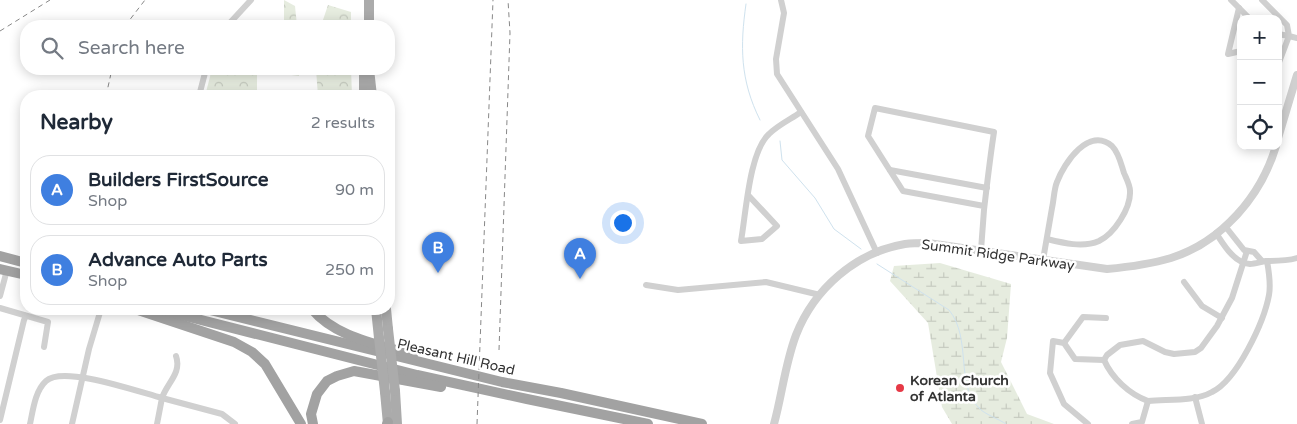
<!DOCTYPE html>
<meta charset="utf-8">
<style>
body{margin:0;font-family:"Varela Round",sans-serif;background:#f2f2f3;color:#1f2937}
.controls{position:absolute;right:15px;top:15px;display:grid;overflow:hidden;border-radius:10px;box-shadow:0 2px 12px #0003}
.controls button{width:45px;height:45px;display:grid;place-items:center;padding:0;border:0;border-bottom:1px solid #e0e1e3;background:#fff;color:#1f2937;font:25px sans-serif}
.you{position:absolute;left:622px;top:222px;width:18px;height:18px;margin:-12px;border:4px solid #fff;border-radius:50%;background:#1a73e8;box-shadow:0 0 0 8px #1a73e833}
.badge{display:grid;place-items:center;width:32px;height:32px;border-radius:50%;background:#e63946;color:#fff;font-size:16px;font-weight:700}
.pin{position:absolute;translate:-50% -41px;filter:drop-shadow(0 1px 2px #0008)}
.pin::after{content:'';position:absolute;top:26px;width:18px;height:15px;background:inherit;clip-path:polygon(0 0,100% 0,50% 100%)}
.list{margin:0;padding:0;list-style:none}
h2{display:flex;justify-content:space-between;align-items:center;height:65px;margin:0;padding:0 20px;font-size:21px}
h2 small{font-size:16px;font-weight:400;color:#747a83}
.list li{display:grid;grid-template-columns:32px 1fr auto;gap:15px;align-items:center;box-sizing:border-box;height:70px;margin:0 10px 10px;padding:0 10px;border:1px solid #e0e1e3;border-radius:20px}
.list b{display:block;font-size:19px;white-space:nowrap}
.list p{margin:0;font-size:16px;white-space:nowrap;color:#747a83}
.list em{font-size:16px;font-style:normal;color:#747a83}
.icon{flex:none;width:28px;height:28px;fill:none;stroke:currentColor;stroke-width:2;stroke-linecap:round;stroke-linejoin:round}
.map{position:relative;flex:none;width:1297px;height:424px;overflow:hidden}
.search{position:absolute;background:#fff;box-shadow:0 2px 12px #0003;left:20px;top:20px;width:375px;height:55px;display:flex;align-items:center;gap:12px;box-sizing:border-box;padding:0 18px;border-radius:20px;color:#747a83;font-size:19px}
.panel{position:absolute;background:#fff;box-shadow:0 2px 12px #0003;left:20px;top:90px;width:375px;height:225px;border-radius:20px}
.map>svg:first-child{display:block}
.forest{fill:url(#forest-crowns)}
.wetland{fill:url(#wetland-marsh)}
.lines{fill:none;stroke-linecap:round;stroke-linejoin:round}
.stream{stroke:#cfe2ee;stroke-width:1}
.minor{stroke:#d0d0d0;stroke-width:6}
.tertiary{stroke:#d0d0d0;stroke-width:8}
.primary{stroke:#ababab;stroke-width:10}
.trunk{stroke:#a2a2a2;stroke-width:10}
.rail{stroke:#888;stroke-width:1;stroke-dasharray:5 4;stroke-linecap:butt}
.primary-bridge{stroke:#ababab;stroke-width:10}
.poi-dot{fill:#e63946;stroke:#fff;stroke-width:2}
.labels{text-anchor:middle;dominant-baseline:central;stroke-width:5;stroke-linejoin:round;paint-order:stroke}
.street-label{font-size:14px;fill:#333;stroke:#fff}
.poi-label{font-size:14px;font-weight:bold;fill:#333;stroke:#fff;text-anchor:start}
</style>
<div class="map">
<svg width="1297" height="424" viewBox="0 0 1297 424">
<defs>
<pattern id="forest-crowns" width="20" height="18" patternUnits="userSpaceOnUse" patternTransform="scale(1.25)"><rect width="20" height="18" fill="#e6ecdf"/><path d="M2 6a3 3 0 1 1 6 0M12 15a3 3 0 1 1 6 0" fill="none" stroke="#c6cbc0"/></pattern>
<pattern id="wetland-marsh" width="20" height="14" patternUnits="userSpaceOnUse" patternTransform="scale(1.25)"><rect width="20" height="14" fill="#e6ecdf"/><path d="M1 5h8M5 5V1M11 12h8M15 12V8" fill="none" stroke="#c6cbc0"/></pattern>
</defs>
<rect width="100%" height="100%" fill="#fff"/>
<g class="forest">
<path d="M284,0l11,6 2,20h-13z"/>
<path d="M328,5l23,7v14h-30z"/>
<path d="M212,69h45v27h-52z"/>
<path d="M284,69h15v7l-15,-2z"/>
<path d="M316,69h35l1,27h-34z"/>
</g>
<path class="wetland" d="M940,263l71,21 -4,54 -6,24 26,52 27,10h-102l-10,-17 -14,-84 -38,-42 4,-15z"/>
<g class="lines">
<g class="stream">
<path d="M746,4c-6,42 -6,76 14,116"/>
<path d="M780,141l2,19 33,38 19,31 27,20"/>
<path d="M877,264l72,46c23,28 6,75 30,98 5,6 20,11 27,16"/>
</g>
<g class="minor">
<path d="M781,0l3,13 -8,46 1,15 61,95 39,84"/>
<path d="M1231,0l19,19"/>
<path d="M1262,0l25,25 2,11 8,2"/>
<path d="M1239,8l-11,46 13,-3"/>
<path d="M227,26l24,-26"/>
<path d="M1278,34l11,2 -11,29"/>
<path d="M199,96l7,-27"/>
<path d="M890,170l97,18"/>
<path d="M748,195l29,31 -15,13 -21,2c5,-27 8,-89 28,-107 9,-9 22,-15 32,-22"/>
<path d="M1225,226l19,24 10,2 8,9"/>
<path d="M1216,233c8,12 18,30 34,31 5,0 10,-2 16,-3 10,0 21,0 31,-3"/>
<path d="M981,250l3,-40c3,-26 6,-52 10,-78l-119,-24 -7,28 35,55 81,15"/>
<path d="M1043,260c3,-17 6,-35 9,-52 2,-9 2,-19 5,-26 7,-19 32,-56 55,-36 7,7 9,18 12,27 2,5 6,12 6,18 1,17 -16,43 -31,50 -16,7 -36,2 -52,-2"/>
<path d="M1184,282l18,24 20,12"/>
<path d="M646,285l32,5 88,-8 54,13"/>
<path d="M0,296l7,-26"/>
<path d="M0,308l48,14 -4,25"/>
<path d="M1064,343l19,-26 23,1"/>
<path d="M176,356c6,17 -9,27 -14,42l60,16 13,10"/>
<path d="M1104,360c8,18 25,34 44,41 20,-2 46,1 64,-9 25,-12 52,-70 57,-97 2,-11 0,-23 -2,-34"/>
<path d="M1195,397l7,27"/>
<path d="M0,420l24,-100 2,-4"/>
<path d="M30,424c3,-14 5,-33 16,-43 17,-16 93,11 116,17l-5,26"/>
<path d="M72,424l17,-75 12,-40"/>
<path d="M1088,424l-24,-20 -14,-31 3,-32 11,2 11,16 29,1 3,-5 13,-10 23,-4 22,11 9,2 21,-2 6,-4 16,-22 15,-28 15,-47"/>
<path d="M1132,424l10,-2 6,-21"/>
</g>
<g class="tertiary">
<path d="M1278,138l19,-63"/>
<path d="M774,424c8,-29 11,-60 22,-89 18,-46 60,-83 109,-91 8,-1 16,-1 23,-1l179,26c22,-2 44,-5 64,-11 51,-16 90,-62 105,-112"/>
</g>
<g class="primary">
<path d="M369,26v-26"/>
<path d="M369,69l3,27"/>
<path d="M364,96v-22l2,-5"/>
<path d="M376,309l3,29"/>
<path d="M386,309l2,20"/>
<path d="M395,391l2,33"/>
<path d="M385,392l3,32"/>
</g>
<g class="trunk">
<path d="M0,256l26,7"/>
<path d="M0,269l26,6"/>
<path d="M135,309l99,33 18,10 13,12 36,60"/>
<path d="M158,309l259,66 110,24 121,25"/>
<path d="M206,309l296,73 59,11 141,31"/>
<path d="M312,309c24,29 67,35 101,46"/>
<path d="M313,424l-2,-10 6,-20 10,-13 10,-5 17,-5 87,16"/>
<path d="M387,424l1,-2"/>
</g>
<g class="rail">
<path d="M125,26l20,-26"/>
<path d="M0,31l50,-31"/>
<path d="M106,96l6,-27"/>
<path d="M499,350l11,-317 -2,-33"/>
<path d="M477,424l16,-424"/>
</g>
<g class="primary-bridge">
<path d="M388,329l7,62"/>
<path d="M379,338l6,54"/>
</g>
</g>
<circle class="poi-dot" cx="900" cy="388" r="5"/>
<g class="labels">
<g class="street-label">
<text transform="translate(998 255) rotate(8)">Summit Ridge Parkway</text>
<text transform="translate(456 357) rotate(13)">Pleasant Hill Road</text>
</g>
<g class="poi-label">
<text x="910" y="380">Korean Church<tspan x="910" dy="16">of Atlanta</tspan></text>
</g>
</g>
</svg>
<div class="controls">
<button>+</button>
<button>−</button>
<button><svg class="icon" aria-label="locate" viewBox="0 0 24 24"><circle cx="12" cy="12" r="6"/><path d="M12 2v4M12 18v4M2 12h4M18 12h4"/></svg></button>
</div>
<div class="you"></div>
<div class="pin badge" style="left:580px;top:279px;background:#3f7fe0">A</div>
<div class="pin badge" style="left:438px;top:273px;background:#3f7fe0">B</div>
<div class="search"><svg class="icon" aria-label="search" viewBox="0 0 24 24"><circle cx="10" cy="10" r="6"/><path d="M15 15l6 6"/></svg>Search here</div>
<section class="panel">
<h2>Nearby<small>2 results</small></h2>
<ul class="list">
<li><span class="badge" style="background:#3f7fe0">A</span><div><b>Builders FirstSource</b><p>Shop</p></div><em>90 m</em></li>
<li><span class="badge" style="background:#3f7fe0">B</span><div><b>Advance Auto Parts</b><p>Shop</p></div><em>250 m</em></li>
</ul>
</section>
</div>
